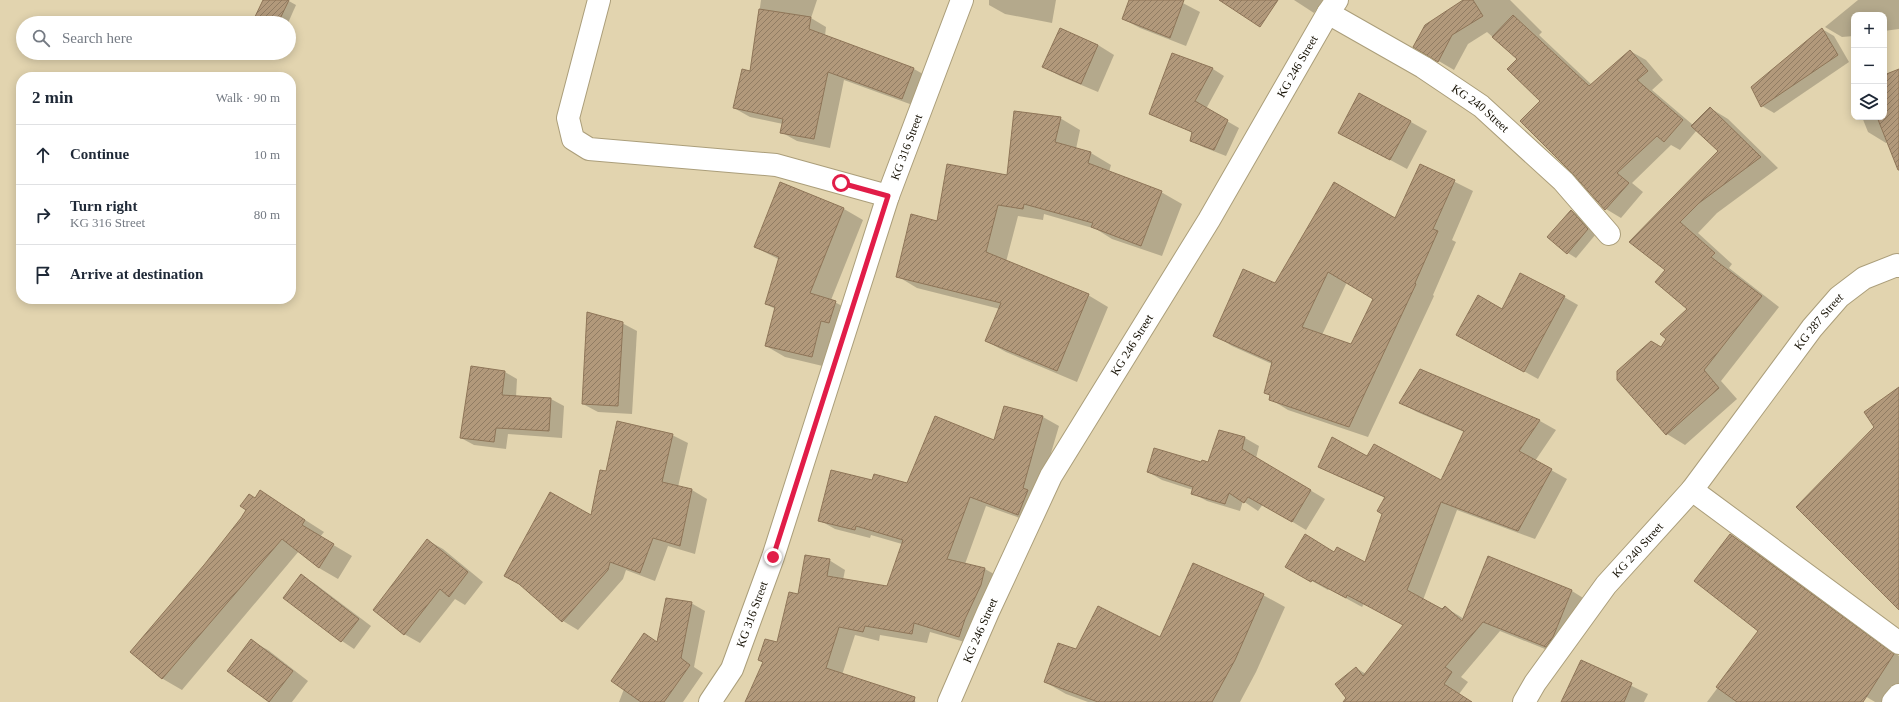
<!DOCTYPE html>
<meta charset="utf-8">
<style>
body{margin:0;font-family:"Times New Roman",serif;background:#f6f6f7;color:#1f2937}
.controls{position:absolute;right:12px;top:12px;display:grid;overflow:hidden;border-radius:8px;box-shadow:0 2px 10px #0003}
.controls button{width:36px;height:36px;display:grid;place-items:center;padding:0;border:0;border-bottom:1px solid #e0e1e3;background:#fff;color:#1f2937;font:20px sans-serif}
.stop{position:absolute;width:12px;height:12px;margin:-9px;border:3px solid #e11d48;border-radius:50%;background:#fff}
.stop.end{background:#e11d48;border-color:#fff;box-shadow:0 1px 4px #0008}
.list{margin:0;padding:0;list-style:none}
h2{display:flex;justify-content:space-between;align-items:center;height:52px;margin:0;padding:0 16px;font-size:17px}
h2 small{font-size:13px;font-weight:400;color:#747a83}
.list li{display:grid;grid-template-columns:26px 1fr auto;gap:12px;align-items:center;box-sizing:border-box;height:60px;padding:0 16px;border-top:1px solid #e0e1e3}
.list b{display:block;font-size:15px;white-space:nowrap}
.list p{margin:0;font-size:13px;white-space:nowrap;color:#747a83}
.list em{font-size:13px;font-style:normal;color:#747a83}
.icon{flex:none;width:22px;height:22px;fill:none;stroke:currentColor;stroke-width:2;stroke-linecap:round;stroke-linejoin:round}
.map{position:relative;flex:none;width:1899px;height:702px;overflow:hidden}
.search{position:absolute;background:#fff;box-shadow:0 2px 10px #0003;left:16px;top:16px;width:280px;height:44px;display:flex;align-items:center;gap:10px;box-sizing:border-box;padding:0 14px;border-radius:22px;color:#747a83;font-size:15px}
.panel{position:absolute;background:#fff;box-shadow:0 2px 10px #0003;left:16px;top:72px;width:280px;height:232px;border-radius:16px}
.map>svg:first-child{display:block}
.shadow{fill:#0003;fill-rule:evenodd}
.building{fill:url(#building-hatch);stroke:#8e7558;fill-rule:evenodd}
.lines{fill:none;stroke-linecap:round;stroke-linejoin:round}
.street-casing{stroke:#ab9e7a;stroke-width:24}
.street{stroke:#fff;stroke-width:22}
.route{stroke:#e11d48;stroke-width:5}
.labels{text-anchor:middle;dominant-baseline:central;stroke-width:4;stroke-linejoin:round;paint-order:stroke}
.street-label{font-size:12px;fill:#181306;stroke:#fdf6e3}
</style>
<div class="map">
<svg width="1899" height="702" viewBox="0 0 1899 702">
<defs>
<pattern id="building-hatch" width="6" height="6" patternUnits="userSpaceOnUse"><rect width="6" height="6" fill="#b2997b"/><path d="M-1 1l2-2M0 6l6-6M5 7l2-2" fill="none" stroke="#907c63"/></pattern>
</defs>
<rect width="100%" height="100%" fill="#e2d4af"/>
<g class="shadow">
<path d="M264,0h23l9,5 -8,18h-31z"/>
<path d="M761,0h56l-6,18 15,9 -1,9 89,33 16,9 -12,29 -74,-27 -14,68 -33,-7 -16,-9 2,-8 -33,-7 -16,-9 17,-36z"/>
<path d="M989,0h67l-4,23 -47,-9 -16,-9z"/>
<path d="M1130,0h47l23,12 -14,34 -46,-18 -17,-9z"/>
<path d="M1294,0h29l-9,13z"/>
<path d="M1465,0h45l32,32 -3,3 53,50 38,-34 16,9 17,20 -11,10 41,35 17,-17 18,11 50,49 -61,45 -19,20 34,31 -3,4 50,39 -58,74 16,18 -52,46 -18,-11 -49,-54 44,-32 27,-39 -22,-39 -36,-28 88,-91 -22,-21 -17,20 -9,-5 -39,38 11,9 -22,26 -15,-9 -33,-37 -32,-71 -23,-42 -31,-27 -19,12 -14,26 -39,-23z"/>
<path d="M1858,0h41v29l-15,2v-16h-30v21l-12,1 -17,-10z"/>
<path d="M1060,29l38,16 16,10 -16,37 -38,-16 -16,-9z"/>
<path d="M1822,29l12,7 15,26 -75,51 -12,-7z"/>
<path d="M1172,54l41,15 11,7 -18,33 33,19 -13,28 -23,-9 -12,-7 2,-7 -42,-20z"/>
<path d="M1899,70v86l-11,-14 -2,1 -18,-11 -6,-15h22v-40z"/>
<path d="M1854,89v8l-3,-7z"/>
<path d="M1060,118l20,12 -4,19 15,4 20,12 -2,7 52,20 21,12 -20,52 -50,-17 -16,-10 -52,-15 -1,6 -25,-4 -12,46 82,33 20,12 -31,75 -71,-30 -20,-11 14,-32 -83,-21 -20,-12 41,-54 70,-46z"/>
<path d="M1411,122l16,9 -20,38 -67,-36z"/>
<path d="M1421,165l52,26 -21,49 4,2 -23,53 1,1 -66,141 -80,-27 -18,-11 1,-3 -6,-4 7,-28 -40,-18 -18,-11 62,-50 120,-66zM1347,282l27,16 -22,47 -30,-10z"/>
<path d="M780,184l64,25 19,11 -32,80 24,13 -24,55 -46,-11 -19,-11 9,-37 -9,-5 14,-44 -25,-13z"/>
<path d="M1572,211l8,5 16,18 -20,24 -8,-5z"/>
<path d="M1564,297l14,8 -40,74 -67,-37 31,-32z"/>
<path d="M622,323l15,8 -5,83 -34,-2 -15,-8z"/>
<path d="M1420,370l120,51 16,9 -21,31 32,18 -32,60 -78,-29 -34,90 20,10 2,-3 19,12 25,-62 83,34 16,10 -38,50 -50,-20 -39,46 7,5 -9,12 12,8h-121l6,-34 10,6 38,-49 -40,-21 -2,3 -33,-18 -1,1 -41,-23 47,-14 31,10 19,-50 1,-15 -66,-31 49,-10 73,24 23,-49 -47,-20 -16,-9z"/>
<path d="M505,372l12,7 -1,18 35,2 13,7 -2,32 -54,-4 -2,15 -32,-4 -13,-7z"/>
<path d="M1005,407l38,10 16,9 -21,71 -4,26 -48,-17 -21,58 20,5 16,9 -26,67 -45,-13 -3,11 -47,-8 -1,6 -24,-6 -13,40 59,18 15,9h-170l18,-39 -5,-3 19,-16 21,-49 30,-35 16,10 -2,10 45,7 14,-43 -31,-9 -1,3 -35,-9 -16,-9 54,-39 35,4 87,-44z"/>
<path d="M1220,431l25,7 14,8 -3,12 69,41 -19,31 -43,-26 -5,7 -15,-10 -3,10 -33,-10 -15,-8 1,-3 -31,-10 -14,-8 61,-9z"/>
<path d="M672,435l16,8 -10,44 14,3 15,9 -12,55 -27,-8 -13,35 -29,-11 -3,9 -45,51 -15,-9 -42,-37 70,-68 16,-44z"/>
<path d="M260,491l64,41 -4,5 32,19 -14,23 -19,-11 -20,-17 -117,139 -19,-11 -31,-27 73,-86 37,-47z"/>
<path d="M1730,535l19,11 150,110v30l-10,16h-14l-10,-6 -5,6h-153l53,-71z"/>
<path d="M427,540l16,9 40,33 -18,23 -10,-6 -35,44 -16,-9z"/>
<path d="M301,576l13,7 57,43 -17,23 -12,-8 -58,-43z"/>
<path d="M1263,595l22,12 -29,65 -16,30h-152l-22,-8 -21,-12 115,-43z"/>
<path d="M691,603l14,8 -11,56 9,6 -20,29h-64l5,-13z"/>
<path d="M252,641l16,9 40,31 -16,21h-22l-41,-31z"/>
<path d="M1581,661l67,33 -4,8h-82z"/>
</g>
<g class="building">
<path d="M263,0h26l-11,23h-26z"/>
<path d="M1129,0h55l-14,38 -48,-19z"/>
<path d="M1219,0h59l-18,27z"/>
<path d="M1463,0h10l10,16 -31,19 -14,27 -25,-15 12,-22z"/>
<path d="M759,9l52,8 -2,12 105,39 -12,31 -74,-27 -14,67 -34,-6 3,-14 -50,-11 9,-39 8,2z"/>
<path d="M1513,15l76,71 41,-36 18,21 -11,9 46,40 -19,22 -7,-6 -40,37 12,10 -24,27 -33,-37 -52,-52 20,-20 -33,-32 10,-10 -25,-22z"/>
<path d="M1060,28l38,17 -17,39 -39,-17z"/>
<path d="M1822,28l16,27 -77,52 -10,-20z"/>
<path d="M1172,53l41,15 -18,33 33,19 -14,30 -24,-9 2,-9 -43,-18z"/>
<path d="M1899,69v101h-1l-21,-53h7v-42z"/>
<path d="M1359,93l52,28 -21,39 -52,-27z"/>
<path d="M1710,107l51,50 -62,46 -19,19 35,31 -4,4 51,39 -58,74 15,18 -53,47 -49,-55v-9l34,-30 10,6 5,-8 -6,-5 27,-25 -32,-27 10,-12 -36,-28 89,-91 -27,-25z"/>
<path d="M1014,111l47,6 -6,25 36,10 -3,11 74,28 -21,55 -50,-19 2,-4 -69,-19 -1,5 -25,-4 -12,47 103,42 -32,77 -72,-30 16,-38 -105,-26 15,-63 26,7 10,-57 60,11z"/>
<path d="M1420,164l35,16 -22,49 5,2 -23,52 1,1 -67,143 -80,-27 1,-5 -6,-2 8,-31 -59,-26 30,-67 32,14 59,-101 61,36zM1328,272l45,27 -22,45 -49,-17z"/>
<path d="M780,182l64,26 -34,85 26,8 -7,22 -8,-2 -9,36 -47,-11 10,-39 -10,-3 14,-47 -25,-10z"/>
<path d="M1571,210l17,19 -21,25 -20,-17z"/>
<path d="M1520,273l45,23 -41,76 -68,-37 22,-40 24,14z"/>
<path d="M587,312l36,10 -5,84 -36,-2z"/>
<path d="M471,366l34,5 -3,24 49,3 -2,33 -53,-3 -2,14 -34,-4z"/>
<path d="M1420,369l120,51 -21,31 33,18 -34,62 -77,-29 -34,88 35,19 3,-3 17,15 26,-65 84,34 -19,47 -7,10 -63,-25 -38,45 7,5 -8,12 28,18h-129l3,-4 -11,-14 21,-17 7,9 40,-51 -56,-30 -1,3 -34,-18 -1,2 -26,-15 20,-33 29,18 3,-5 28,15 17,-48 -5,-3 8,-14 -67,-30 14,-30 35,19 7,-12 67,36 23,-49 -65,-28z"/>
<path d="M1899,387v223l-103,-103 78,-80 -10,-15z"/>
<path d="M1004,406l39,10 -20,72 5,2 -10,25 -48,-18 -23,62 38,9 -4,17 -16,34 -6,18 -45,-14 -2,11 -47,-8 -2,6 -24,-5 -13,41 89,29 -1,5h-169l18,-40 -5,-2 7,-21 12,3 12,-50 9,2 7,-39 25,4 -3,17 60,10 16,-46 -47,-14 -1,4 -37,-9 13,-51 41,10 2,-6 33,9 28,-67 59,24z"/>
<path d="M617,421l56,13 -11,48 30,7 -12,57 -27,-8 -13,35 -30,-11 -2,8 -46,52 -43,-38 -15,-8 46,-84 41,23 9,-45 6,1z"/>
<path d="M1219,430l26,7 -3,12 69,41 -19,32 -44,-25 -4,6 -15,-10 -4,11 -34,-10 2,-7 -46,-15 7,-24 47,14 1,-2 6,2z"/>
<path d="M260,490l45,30 -3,5 32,19 -15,24 -37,-29 -120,140 -32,-27 74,-87 37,-47 5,-8 -6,-4 9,-12 6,4z"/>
<path d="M1730,534l164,120 -31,48h-126l-21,-15 42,-56 -64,-50z"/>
<path d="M427,539l41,33 -19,25 -9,-8 -36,46 -31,-25z"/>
<path d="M1193,563l71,31 -29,66 -23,42h-114l-54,-20 14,-39 18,6 22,-43 62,31z"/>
<path d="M301,574l58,45 -18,23 -58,-44z"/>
<path d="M666,598l26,4 -11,56 9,7 -26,37h-23l-30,-21 33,-48 13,9z"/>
<path d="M251,639l42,32 -24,31 -42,-31z"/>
<path d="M1581,660l51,23 -8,19h-63z"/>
</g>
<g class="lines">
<defs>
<g id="street">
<path d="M599,0l-31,118 5,21 16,10 187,16 112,31"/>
<path id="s1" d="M1328,13l95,54 58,39 82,75 46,53"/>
<path d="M1692,490l207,153"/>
<path id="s2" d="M710,702l22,-33 41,-112 115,-361 74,-196"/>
<path id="s3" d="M949,702l39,-90 63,-136 158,-256 119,-207 9,-13"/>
<path id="s4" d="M1524,702l11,-19 71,-98 86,-95 120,-162 27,-31 25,-19 33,-13 2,1"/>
<path d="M1893,702l6,-7"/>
</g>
</defs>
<use href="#street" class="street-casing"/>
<use href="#street" class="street"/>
</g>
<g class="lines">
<path class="route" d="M773,557l115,-361 -47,-13"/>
</g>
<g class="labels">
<g class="street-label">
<text stroke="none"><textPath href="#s3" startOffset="726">KG 246 Street</textPath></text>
<text stroke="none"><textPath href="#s1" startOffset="180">KG 240 Street</textPath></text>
<text stroke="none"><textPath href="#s2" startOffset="590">KG 316 Street</textPath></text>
<text stroke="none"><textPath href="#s4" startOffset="482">KG 287 Street</textPath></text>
<text stroke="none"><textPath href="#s3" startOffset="402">KG 246 Street</textPath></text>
<text stroke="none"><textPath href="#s4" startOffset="190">KG 240 Street</textPath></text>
<text stroke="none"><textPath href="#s2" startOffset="98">KG 316 Street</textPath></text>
<text stroke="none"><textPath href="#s3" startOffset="78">KG 246 Street</textPath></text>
</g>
</g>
</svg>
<div class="controls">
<button>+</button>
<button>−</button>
<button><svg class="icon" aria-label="layers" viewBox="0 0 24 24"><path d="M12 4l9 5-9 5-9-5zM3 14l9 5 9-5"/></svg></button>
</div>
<div class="stop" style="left:841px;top:183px"></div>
<div class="stop end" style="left:773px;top:557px"></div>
<div class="search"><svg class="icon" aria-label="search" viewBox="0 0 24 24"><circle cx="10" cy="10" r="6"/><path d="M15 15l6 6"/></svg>Search here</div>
<section class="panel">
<h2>2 min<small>Walk · 90 m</small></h2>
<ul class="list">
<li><svg class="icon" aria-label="ahead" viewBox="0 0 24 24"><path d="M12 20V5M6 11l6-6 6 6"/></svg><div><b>Continue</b></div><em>10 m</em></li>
<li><svg class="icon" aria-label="right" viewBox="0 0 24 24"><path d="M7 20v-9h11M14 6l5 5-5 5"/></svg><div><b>Turn right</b><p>KG 316 Street</p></div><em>80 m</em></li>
<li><svg class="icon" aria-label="arrive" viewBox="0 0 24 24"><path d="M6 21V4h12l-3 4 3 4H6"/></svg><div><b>Arrive at destination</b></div></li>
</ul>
</section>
</div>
